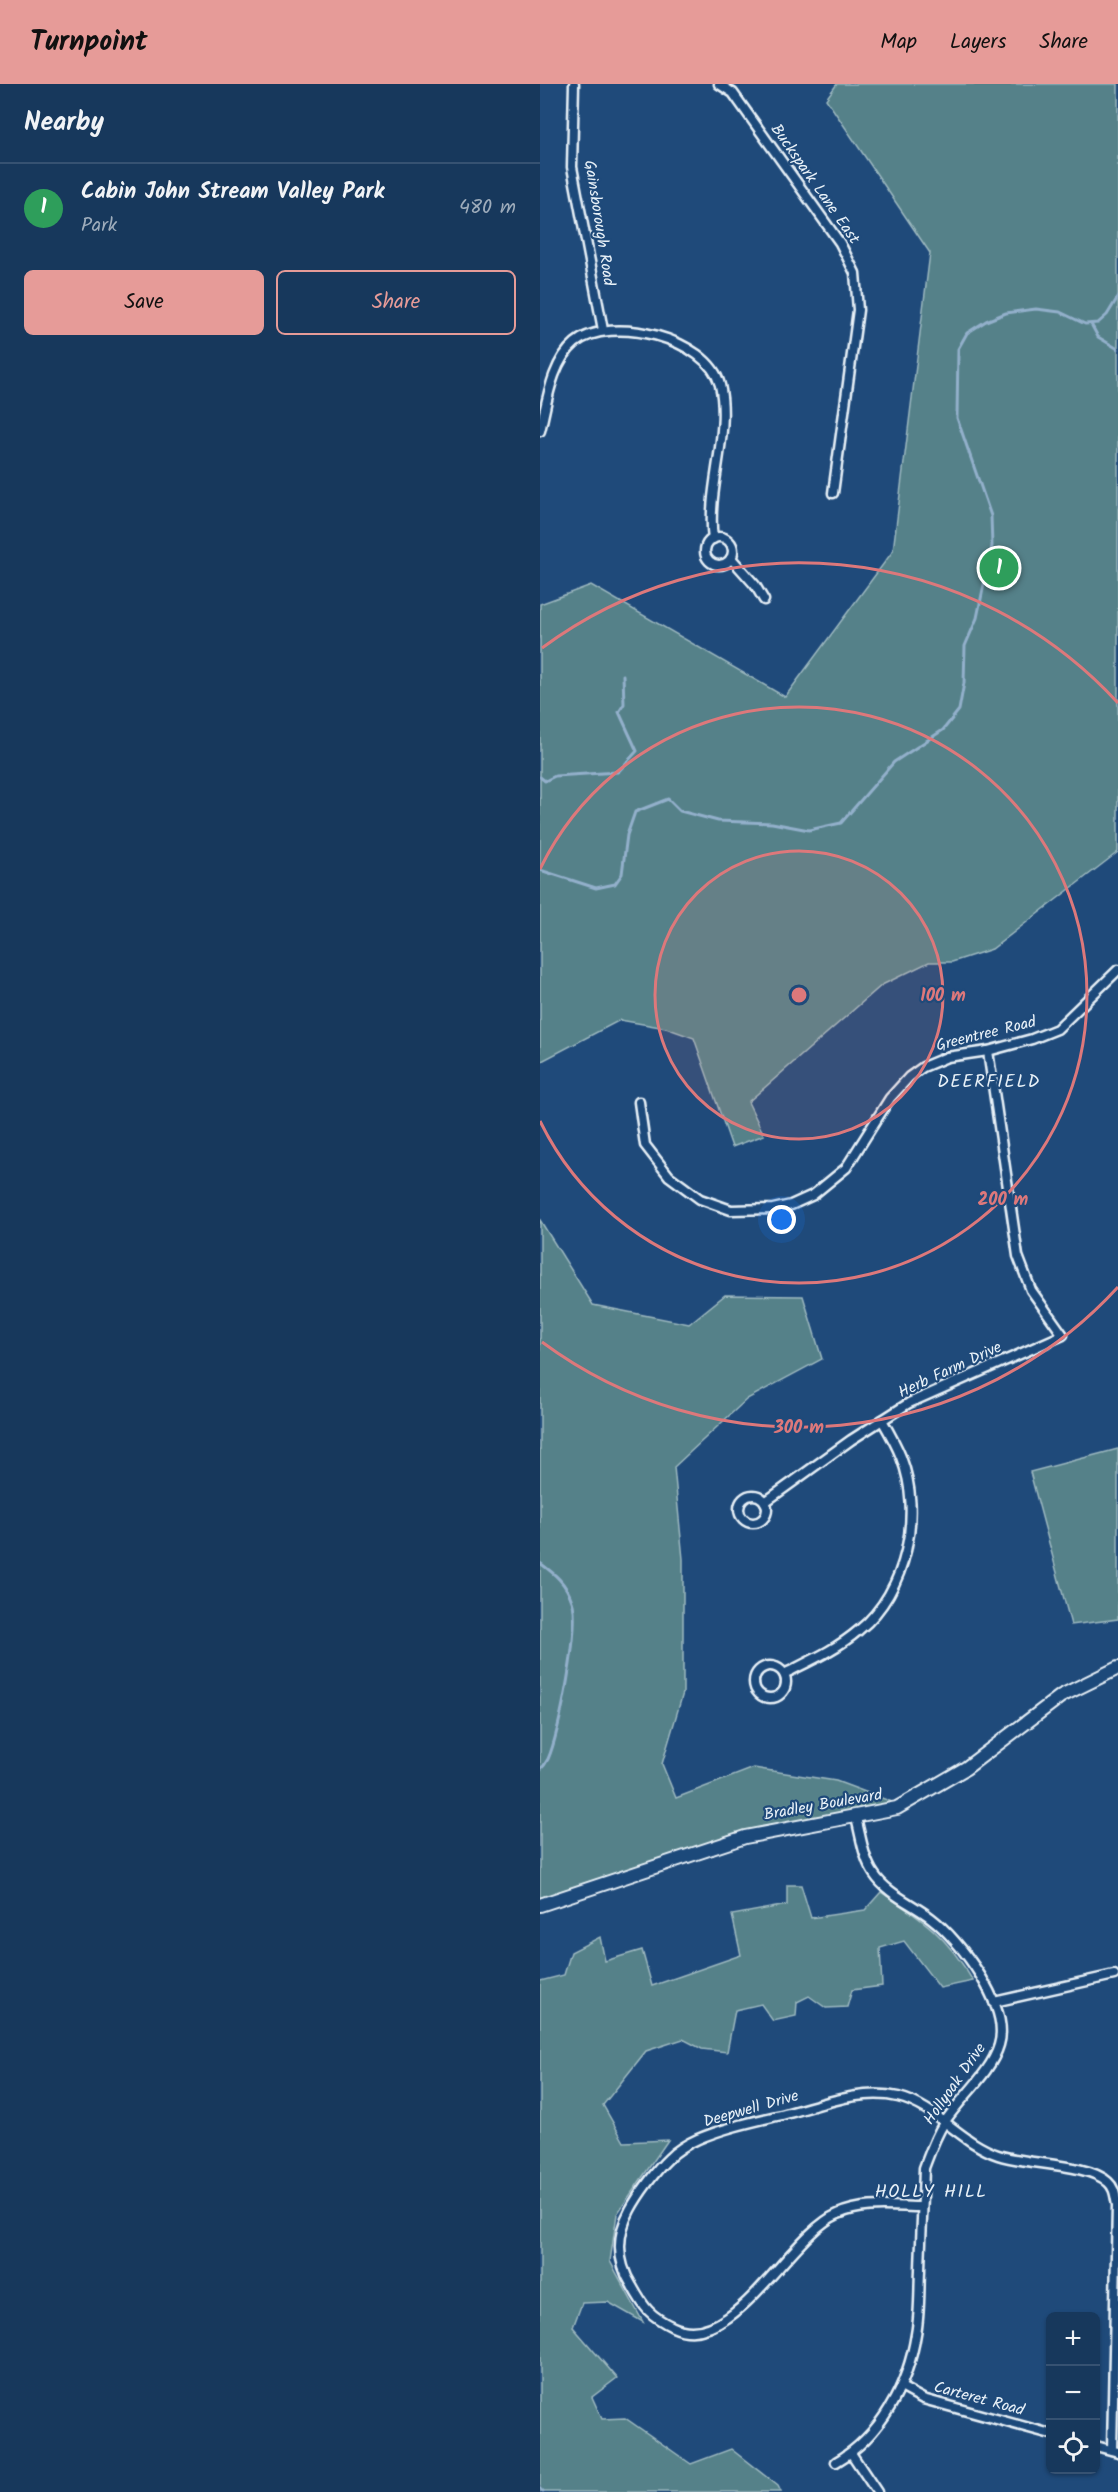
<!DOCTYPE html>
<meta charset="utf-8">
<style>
body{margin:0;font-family:Kalam,sans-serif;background:#244365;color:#f1f3f6}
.controls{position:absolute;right:18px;bottom:18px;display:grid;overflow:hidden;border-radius:9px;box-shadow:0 2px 4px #0004}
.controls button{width:54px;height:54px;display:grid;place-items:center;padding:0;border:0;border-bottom:2px solid #365272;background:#17385c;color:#f1f3f6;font:30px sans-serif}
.you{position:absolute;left:242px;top:1136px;width:21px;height:21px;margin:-15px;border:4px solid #fff;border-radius:50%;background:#1a73e8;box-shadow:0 0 0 9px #1a73e833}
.badge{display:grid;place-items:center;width:39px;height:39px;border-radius:50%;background:#e69b98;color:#fff;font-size:20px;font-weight:700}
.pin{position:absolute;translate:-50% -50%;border:3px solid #fff;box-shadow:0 2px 6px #0006}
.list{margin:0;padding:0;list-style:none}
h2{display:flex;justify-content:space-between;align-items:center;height:78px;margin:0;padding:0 24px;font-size:26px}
h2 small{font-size:20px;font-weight:400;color:#9eacbb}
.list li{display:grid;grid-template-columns:39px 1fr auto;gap:18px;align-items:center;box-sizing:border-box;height:90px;padding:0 24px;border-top:2px solid #365272}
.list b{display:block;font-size:22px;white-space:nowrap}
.list p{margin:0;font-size:20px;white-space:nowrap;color:#9eacbb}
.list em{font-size:20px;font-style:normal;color:#9eacbb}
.actions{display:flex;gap:12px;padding:18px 24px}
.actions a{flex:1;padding:14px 0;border:2px solid #e69b98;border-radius:9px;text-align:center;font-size:21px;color:#e69b98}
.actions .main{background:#e69b98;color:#111}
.icon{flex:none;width:33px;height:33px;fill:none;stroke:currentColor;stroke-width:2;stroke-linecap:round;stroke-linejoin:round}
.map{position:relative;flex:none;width:578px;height:2408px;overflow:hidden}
header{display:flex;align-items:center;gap:36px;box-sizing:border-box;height:84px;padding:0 30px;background:#e69b98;color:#111}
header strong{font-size:28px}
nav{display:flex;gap:33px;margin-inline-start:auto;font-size:21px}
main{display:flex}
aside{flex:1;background:#17385c}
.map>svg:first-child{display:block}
.green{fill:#548189;stroke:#9eb9c0;stroke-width:1.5}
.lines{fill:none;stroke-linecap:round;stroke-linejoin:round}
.stream{stroke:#93b0cb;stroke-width:3}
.street-casing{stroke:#e8f1f8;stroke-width:13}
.secondary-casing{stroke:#e8f1f8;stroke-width:16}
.street{stroke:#1f4a7a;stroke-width:8}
.secondary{stroke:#1f4a7a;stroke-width:12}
.ring{fill:none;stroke:#dd787b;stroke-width:3}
.labels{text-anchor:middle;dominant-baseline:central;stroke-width:4.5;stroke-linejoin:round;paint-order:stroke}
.street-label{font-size:16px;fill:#e8f1f8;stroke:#1f4a7a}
.neighbourhood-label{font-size:18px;letter-spacing:1.5px;fill:#e8f1f8;stroke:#1f4a7a}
.centre{fill:#dd787b;stroke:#1f4a7a;stroke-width:3}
.ring-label{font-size:18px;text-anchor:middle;font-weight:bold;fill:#dd787b;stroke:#1f4a7a;stroke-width:4.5;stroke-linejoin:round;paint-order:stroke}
</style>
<header>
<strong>Turnpoint</strong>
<nav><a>Map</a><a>Layers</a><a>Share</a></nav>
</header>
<main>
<aside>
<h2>Nearby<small></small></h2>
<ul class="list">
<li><span class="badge" style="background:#2e9e5b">1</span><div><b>Cabin John Stream Valley Park</b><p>Park</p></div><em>480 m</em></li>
</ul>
<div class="actions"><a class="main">Save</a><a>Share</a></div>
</aside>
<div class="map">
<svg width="578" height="2408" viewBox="0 0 578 2408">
<rect width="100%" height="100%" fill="#1f4a7a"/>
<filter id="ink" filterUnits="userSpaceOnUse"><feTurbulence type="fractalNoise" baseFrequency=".0167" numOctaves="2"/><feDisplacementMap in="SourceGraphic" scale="12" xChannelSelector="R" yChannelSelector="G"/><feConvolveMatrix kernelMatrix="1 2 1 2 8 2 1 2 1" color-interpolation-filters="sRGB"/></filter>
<g filter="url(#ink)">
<g class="green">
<path d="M297,0h281v768l-126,97 -40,13h-23l-47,23 -134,117 16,33 -32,12 -38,-109 -28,-10 -46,-8 -80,42v-458l51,-19 194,112 108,-146 37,-298 -104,-154z"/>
<path d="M0,1136l53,85 96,19 36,-29 78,1 19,63 -75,40 -73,68 9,92v134l-21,71 14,34 78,-30 82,13 59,22 -113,22 -242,79z"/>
<path d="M578,1365v170l-47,6 -41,-153z"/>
<path d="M247,1801h14l10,33 54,-8 16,-18c43,28 66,44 92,89l-33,7 -36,-47 -24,7 2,38 -30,4 -5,17 -21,1 -17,-12 -12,6 -1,14 -23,5 -12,-17 -26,6 -8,42 -25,-3 -19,-10 -37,12 -43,54 21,37 44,-2 -51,74 -7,47 33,61 -35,-20 -26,1 -9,24 44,51 -25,19 10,22 23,-1 66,46 40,-15 47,37 3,6h-241v-511l24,-6 7,-23 29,-15 5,24 37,-11 10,36 89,-31 -9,-40 55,-10z"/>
</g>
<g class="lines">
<g class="stream">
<path d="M551,240l7,13 20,12"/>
<path d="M0,693l5,4 10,-5 63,-4 19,-21 -18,-39 5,-8 -1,-29"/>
<path d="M0,786l56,18 19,-4 7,-10 5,-39 8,-23 33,-13 12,12 38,10 54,2 37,7 32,-7 53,-61 49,-32 16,-20 5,-27 1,-37 12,-28 15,-72 -1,-30 -34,-98 1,-69 9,-16 19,-12 20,-8 30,-4 24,3 25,12 13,-1 9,-8 11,-18"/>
<path d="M0,1479c15,11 26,20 32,38 9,22 -13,135 -24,158 -2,4 -5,8 -8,11"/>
<path d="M0,2405l3,3"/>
</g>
<defs>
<g id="street">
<path d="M34,0l-2,83 31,163"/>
<path d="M179,0l14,9 107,150 15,30 3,37 -25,183"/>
<path d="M0,347c7,-28 11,-68 35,-88 35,-29 133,-5 145,42 11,49 -14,104 -7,154"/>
<circle cx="179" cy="467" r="14"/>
<path d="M191,474l24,27 9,15"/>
<path d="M99,1018l6,43 24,31 31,23 31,11 42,-1 18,-4 22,-10 33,-27 44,-70 19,-21 14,-10 24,-10 41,-6 44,-12 25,-10 61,-59"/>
<circle cx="213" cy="1425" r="14"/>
<path d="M225,1418l86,-62 58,-37 154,-68 -32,-45 -13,-34 -30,-205"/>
<circle cx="230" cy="1598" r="16"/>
<path d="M244,1590c26,-13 53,-25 75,-44 48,-39 64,-117 42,-173 -5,-13 -12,-25 -19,-37"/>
<path d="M454,1918l120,-27"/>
<path d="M382,2123c-27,0 -58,-5 -84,7 -50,21 -104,141 -165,113 -23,-11 -29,-19 -41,-41 -15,-24 -16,-50 -2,-76 8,-15 26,-40 39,-52 7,-7 20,-15 29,-19 28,-12 58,-18 87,-25 36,-9 77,-26 113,-17 38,9 63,46 100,58 29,10 90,8 110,27 7,6 7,14 9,23l-5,245"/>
<path d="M361,2303l22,12 128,35"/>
<path d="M556,2362l22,6"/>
<path d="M311,2369l26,39"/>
<path d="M296,2378c45,-26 72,-77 80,-128 4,-21 3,-43 4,-64 1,-34 3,-68 4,-102 6,-16 11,-31 20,-45 16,-25 47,-50 55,-78 12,-38 -39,-105 -68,-127 -18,-14 -44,-24 -57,-44 -11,-16 -13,-38 -18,-56"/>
</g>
<path id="secondary" d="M0,1821l205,-68 152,-29 69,-40 95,-72 57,-28"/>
</defs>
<use href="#street" class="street-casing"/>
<use href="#secondary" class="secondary-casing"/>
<use href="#street" class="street"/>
<use href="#secondary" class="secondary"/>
</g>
</g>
<circle cx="259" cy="911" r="144" fill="#dd787b" fill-opacity=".12"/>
<g class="ring">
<circle cx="259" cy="911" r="144"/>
<path d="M0 785A288 288 0 1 1 0 1037"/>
<path d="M578 1203A432 432 0 0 1 2 1258M2 564A432 432 0 0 1 578 619"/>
</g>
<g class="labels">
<g class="street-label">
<text transform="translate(275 100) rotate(55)">Buckspark Lane East</text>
<text transform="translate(59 139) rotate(81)">Gainsborough Road</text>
<text transform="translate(446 950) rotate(-14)">Greentree Road</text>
<text transform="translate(410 1286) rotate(-25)">Herb Farm Drive</text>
<text transform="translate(283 1721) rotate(-10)">Bradley Boulevard</text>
<text transform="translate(415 2000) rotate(-55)">Hollyoak Drive</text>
<text transform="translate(211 2025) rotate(-16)">Deepwell Drive</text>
<text transform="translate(439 2315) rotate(15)">Carteret Road</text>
</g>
<g class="neighbourhood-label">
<text x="449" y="998">DEERFIELD</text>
<text x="391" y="2108">HOLLY HILL</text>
</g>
</g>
<circle cx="259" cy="911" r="9" class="centre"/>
<g class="ring-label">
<text x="403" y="917">100 m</text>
<text x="463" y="1121">200 m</text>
<text x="259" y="1349">300 m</text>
</g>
</svg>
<div class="controls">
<button>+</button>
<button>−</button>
<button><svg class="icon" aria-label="locate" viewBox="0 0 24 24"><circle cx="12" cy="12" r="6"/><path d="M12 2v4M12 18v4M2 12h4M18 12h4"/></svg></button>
</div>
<div class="you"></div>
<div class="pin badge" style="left:459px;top:484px;background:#2e9e5b">1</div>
</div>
</main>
